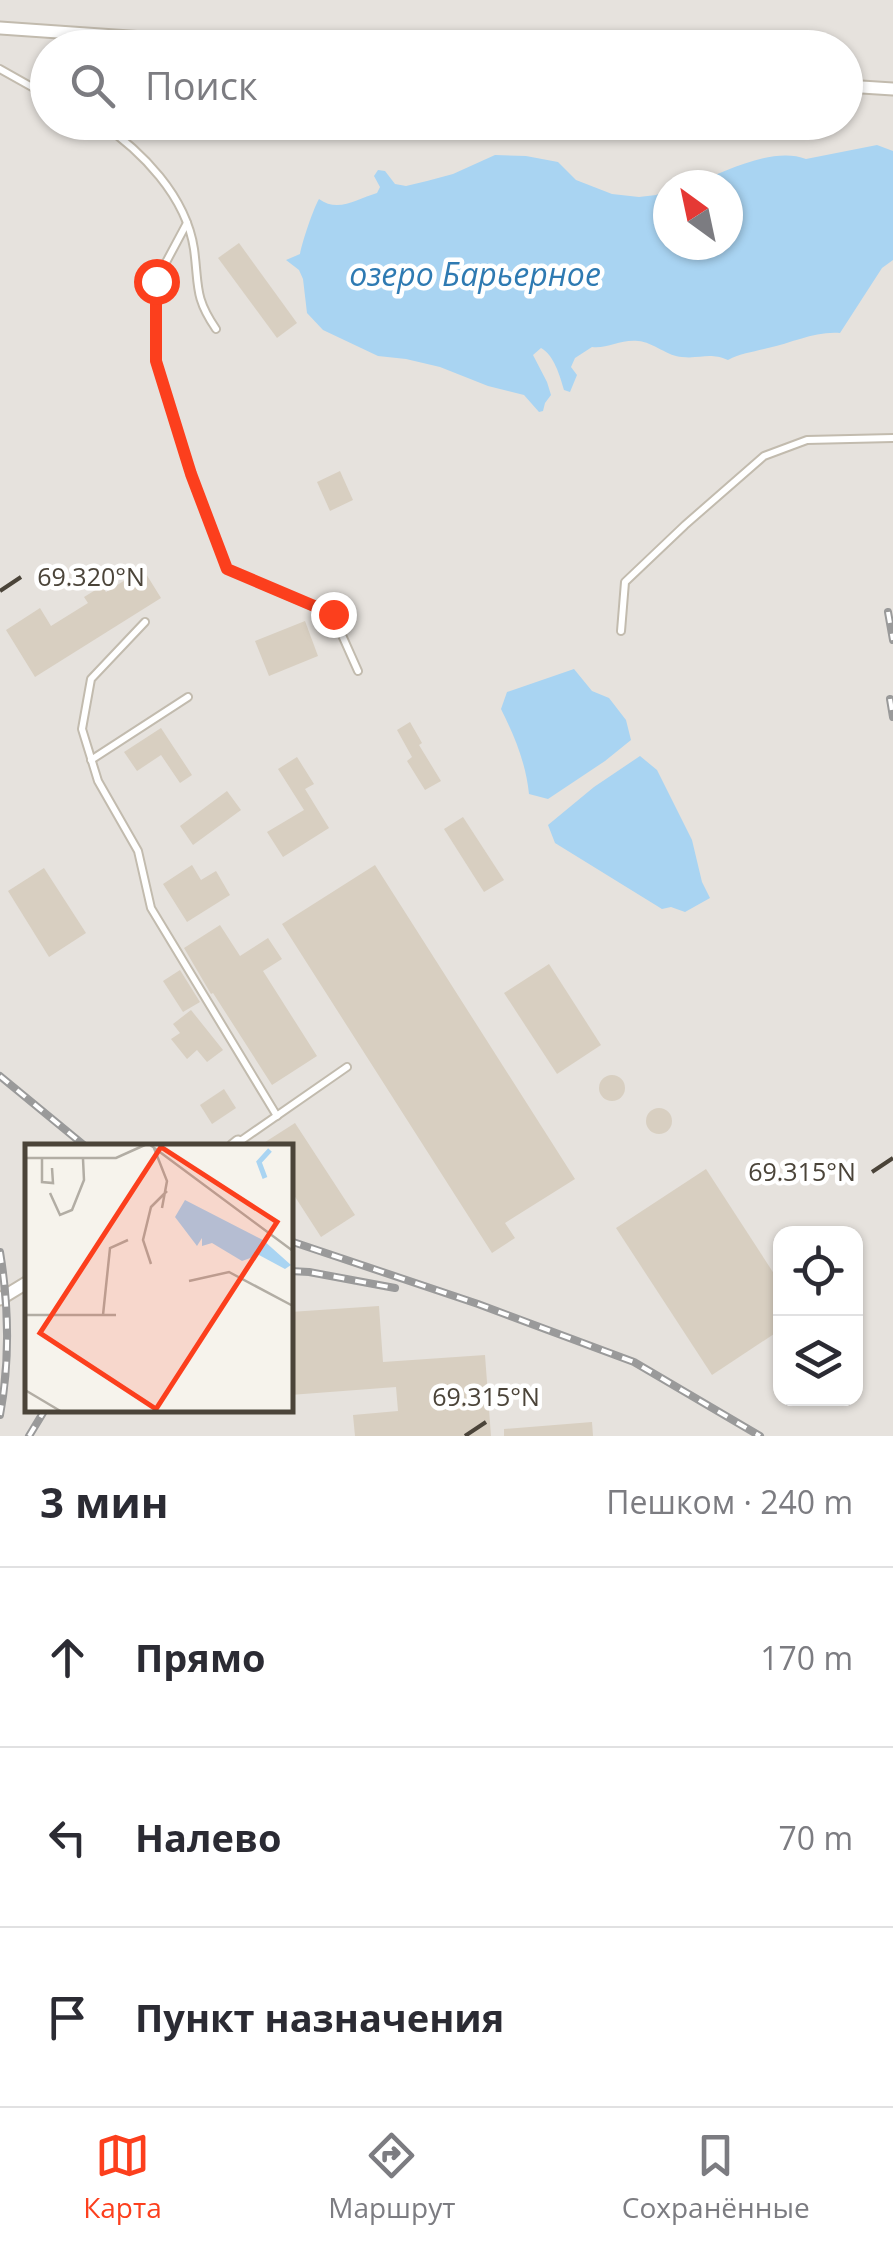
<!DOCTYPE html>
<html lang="ru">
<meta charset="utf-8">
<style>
body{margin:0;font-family:"Open Sans",sans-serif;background:#f2f2f3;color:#2b2b33}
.controls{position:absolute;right:30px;bottom:30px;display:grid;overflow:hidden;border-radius:20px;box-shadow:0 2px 8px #0004}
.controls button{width:90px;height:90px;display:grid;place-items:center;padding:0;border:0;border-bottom:2px solid #e1e1e2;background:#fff;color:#2b2b33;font:50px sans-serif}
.compass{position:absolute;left:653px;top:170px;width:90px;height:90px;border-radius:50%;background:#fff;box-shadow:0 2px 8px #0004;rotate:327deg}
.stop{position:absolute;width:30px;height:30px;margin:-22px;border:8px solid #fc3f1d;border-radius:50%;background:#fff}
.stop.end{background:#fc3f1d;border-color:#fff;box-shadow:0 2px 10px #0008}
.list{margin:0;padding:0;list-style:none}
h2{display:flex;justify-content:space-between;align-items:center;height:130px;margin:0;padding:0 40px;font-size:42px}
h2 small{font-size:32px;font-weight:400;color:#7c7c81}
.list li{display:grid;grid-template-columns:65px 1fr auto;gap:30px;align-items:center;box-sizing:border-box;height:180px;padding:0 40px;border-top:2px solid #e1e1e2}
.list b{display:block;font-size:38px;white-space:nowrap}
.list em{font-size:32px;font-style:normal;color:#7c7c81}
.icon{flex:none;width:55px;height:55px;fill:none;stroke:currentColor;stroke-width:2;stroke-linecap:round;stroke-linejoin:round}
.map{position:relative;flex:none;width:893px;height:1436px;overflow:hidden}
.search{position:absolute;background:#fff;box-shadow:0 2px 8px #0004;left:30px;right:30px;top:30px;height:110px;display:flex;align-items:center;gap:25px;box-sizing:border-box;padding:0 35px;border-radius:55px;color:#7c7c81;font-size:38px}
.sheet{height:670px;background:#fff}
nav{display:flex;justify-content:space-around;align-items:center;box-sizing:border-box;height:140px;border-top:2px solid #e1e1e2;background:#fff;font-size:28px;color:#7c7c81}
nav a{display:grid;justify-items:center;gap:5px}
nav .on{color:#fc3f1d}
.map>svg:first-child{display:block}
.industrial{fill:#e6e2dd;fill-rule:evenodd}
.water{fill:#a9d4f2}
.building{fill:#d8cfc1}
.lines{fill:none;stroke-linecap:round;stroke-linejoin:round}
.lane-casing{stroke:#c2bbae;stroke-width:10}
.street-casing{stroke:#c2bbae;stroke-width:15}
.lane{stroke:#fff;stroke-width:6}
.street{stroke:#fff;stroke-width:11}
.rail-casing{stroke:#9a9a9a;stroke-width:8}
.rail{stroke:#fff;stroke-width:4;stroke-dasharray:11;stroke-linecap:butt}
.route{stroke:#fc3f1d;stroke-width:12}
.ticks{fill:none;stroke:#4b4439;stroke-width:4}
.labels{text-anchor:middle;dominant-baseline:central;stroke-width:9;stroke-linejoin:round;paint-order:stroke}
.water-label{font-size:32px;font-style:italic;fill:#2e7ab2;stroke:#fff}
.inset-river{fill:none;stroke:#a9d4f2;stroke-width:5}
.inset-road{fill:none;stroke:#b2ada4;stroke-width:2.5}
.view{fill:#fc3f1d;fill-opacity:0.15;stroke:#fc3f1d;stroke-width:5}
.inset-edge{fill:none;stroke:#4b4439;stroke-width:5}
.ticks-label{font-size:25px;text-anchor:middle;fill:#4b4439;stroke:#fff;stroke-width:9;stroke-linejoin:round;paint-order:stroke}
</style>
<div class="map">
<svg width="893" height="1436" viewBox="0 0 893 1436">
<rect width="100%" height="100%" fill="#f6f3ec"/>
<path class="industrial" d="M0,0h893v1436h-893zM48,48h798v74h-798zM668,185h60v60h-60zM28,1146h262v262h-262zM780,1234h76v164h-76z"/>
<g class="water">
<path d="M877,145l16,6v109l-11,8 -42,65c-25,-2 -48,10 -72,15 -14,4 -27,5 -40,12 -19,-8 -27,-1 -46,-3 -13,0 -29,-15 -44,-16 -17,-2 -31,8 -46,6l-17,11 -4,9 6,8 -7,17 -6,-2c-4,-14 -10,-35 -23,-42l-8,7 14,27 4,13 -6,8 -2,8 -4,1 -15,-17 -36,-9 -48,-19 -34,-8 -28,-3 -55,-26 -16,-17 -4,-34 -4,-9 -13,-10 14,-6c2,-12 14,-47 19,-55 19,14 38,0 58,-6l3,-6 -6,-11 4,-6 7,1 10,13 11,2 21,-5 26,-7 42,-19 31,1 32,6 18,18 36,14 27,3 17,-2 12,-5v55h60v-60h-36c32,-13 81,-39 114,-26z"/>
<path d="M574,669l18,22 17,7 17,22 5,20 -26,21 -57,38 -19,-5c-3,-30 -14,-57 -28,-85l6,-17z"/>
<path d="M640,756l17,14 35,70 10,42 8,16 -25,14 -14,-5 -9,2 -107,-66 -7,-18 46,-38z"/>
</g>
<g class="building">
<path d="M239,243l58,80 -20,15 -59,-80z"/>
<path d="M340,471l13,29 -23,11 -13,-29z"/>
<path d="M143,569l18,29 -126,79 -29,-47 34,-22 11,18 37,-23 -4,-6 18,-11 4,6z"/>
<path d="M305,621l13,35 -49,20 -14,-35z"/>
<path d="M410,722l12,21 -3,2 22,36 -16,9 -18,-29 5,-4 -15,-27z"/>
<path d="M161,728l31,47 -12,8 -19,-28 -24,16 -13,-19z"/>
<path d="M297,757l17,27 -9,5 24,39 -46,29 -16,-25 37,-22 -26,-41z"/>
<path d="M227,791l14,19 -48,35 -13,-19z"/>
<path d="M463,817l41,63 -20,12 -40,-63z"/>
<path d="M192,865l9,15 15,-9 14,24 -43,27 -24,-38z"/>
<path d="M375,865l200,314 -70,44 10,15 -23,15 -210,-329z"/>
<path d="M44,868l42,65 -37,24 -41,-66z"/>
<path d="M220,925l20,31 28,-18 14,21 -19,12 54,85 -45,29 -59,-92 -2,1 -27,-46z"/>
<path d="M549,964l52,81 -44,29 -53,-81z"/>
<path d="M180,970l20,32 -17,10 -20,-31z"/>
<path d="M191,1010l32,40 -16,12 -10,-12 -10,9 -16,-20 9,-6 -7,-9z"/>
<circle cx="612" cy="1088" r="13"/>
<path d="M224,1089l12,19 -24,16 -12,-19z"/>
<circle cx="659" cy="1121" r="13"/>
<path d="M295,1123l60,92 -34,22 -31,-48v-43h-31z"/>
<path d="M706,1169l74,114v47l-68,45 -96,-147z"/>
<path d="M379,1306l4,56 102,-7 6,81h-136l-2,-21 45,-4 -2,-24 -106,8v-83z"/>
<path d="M592,1422l1,14h-89v-7z"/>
</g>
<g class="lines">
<defs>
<g id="lane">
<path d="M0,69l48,27"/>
<path d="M99,122c43,29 87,74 95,127 5,37 0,48 22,80"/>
<path d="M187,223l-31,58v80l35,113 36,95 106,46 25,56"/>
<path d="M145,622l-54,57 -9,50 16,52 40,70 13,57 126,208"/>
<path d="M621,631l4,-49 60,-57 79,-69 43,-16 86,-2"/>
<path d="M91,760l97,-63"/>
<path d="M239,1142l108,-75"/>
</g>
<g id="street">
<path d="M0,28l288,20"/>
<path d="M846,86l47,3"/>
<path d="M233,1146l5,-4"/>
<path d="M0,1299l28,-17"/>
</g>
</defs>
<use href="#lane" class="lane-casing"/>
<use href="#street" class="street-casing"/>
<use href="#lane" class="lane"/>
<use href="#street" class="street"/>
<defs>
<g id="rail">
<path d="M888,612l5,28"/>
<path d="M890,699l3,18"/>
<path d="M0,1076l85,70"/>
<path d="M290,1241l188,63 156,58 126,74"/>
<path d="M0,1252c9,55 10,109 0,163"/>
<path d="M290,1271l19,1 86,16"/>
<path d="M29,1436l17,-28"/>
</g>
</defs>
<use href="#rail" class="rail-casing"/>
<use href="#rail" class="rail"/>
</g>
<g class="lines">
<path class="route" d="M156,281v80l35,113 36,95 106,45"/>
</g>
<path class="ticks" d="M0,591l21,-14M872,1172l21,-14M465,1436l21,-14"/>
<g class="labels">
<g class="water-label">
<text x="475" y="273">озеро Барьерное</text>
</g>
</g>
<g transform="translate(25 1144)">
<rect width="268" height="268" fill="#f6f3ec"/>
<path d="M160,56l78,40 28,25 -6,4 -26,-14 -17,6 -30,-18 -10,3v-8l-5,8 -22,-29z" fill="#a9d4f2"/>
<path class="inset-river" d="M240,34l-6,-16 11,-12"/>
<path class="inset-road" d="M124,0l144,107M129,4l13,33 -5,27M0,14h91l31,-14M17,15v23l11,1 -1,-15M25,49l10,22 12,-5 12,-30 -1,-21M126,120l-8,-24 8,-33 16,-16M164,137l40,-9 64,34M0,171h91M78,171l7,-67 18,-8M0,246l37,22M0,256v-85"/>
<path class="view" d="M136,3l116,75 -121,187 -116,-76z"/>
<rect width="268" height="268" class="inset-edge"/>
</g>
<g class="ticks-label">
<text x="91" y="586">69.320°N</text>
<text x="802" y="1181">69.315°N</text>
<text x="486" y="1406">69.315°N</text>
</g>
</svg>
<div class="controls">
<button><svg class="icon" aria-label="locate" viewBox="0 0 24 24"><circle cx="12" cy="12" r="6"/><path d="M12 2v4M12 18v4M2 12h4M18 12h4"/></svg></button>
<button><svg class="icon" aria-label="layers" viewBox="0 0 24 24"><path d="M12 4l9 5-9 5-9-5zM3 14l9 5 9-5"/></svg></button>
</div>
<svg class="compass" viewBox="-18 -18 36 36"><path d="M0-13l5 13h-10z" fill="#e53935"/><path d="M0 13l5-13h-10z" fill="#7c7c81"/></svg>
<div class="stop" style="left:156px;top:281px"></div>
<div class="stop end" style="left:333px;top:614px"></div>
<div class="search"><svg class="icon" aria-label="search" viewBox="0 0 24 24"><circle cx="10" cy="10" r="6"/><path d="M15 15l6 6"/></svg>Поиск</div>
</div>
<section class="sheet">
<h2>3 мин<small>Пешком · 240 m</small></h2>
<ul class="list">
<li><svg class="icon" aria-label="ahead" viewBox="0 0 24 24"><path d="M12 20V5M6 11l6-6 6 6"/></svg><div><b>Прямо</b></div><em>170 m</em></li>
<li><svg class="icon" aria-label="left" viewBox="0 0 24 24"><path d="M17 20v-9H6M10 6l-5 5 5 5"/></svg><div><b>Налево</b></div><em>70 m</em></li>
<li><svg class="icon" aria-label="arrive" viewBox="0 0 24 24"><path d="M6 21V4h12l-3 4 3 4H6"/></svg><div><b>Пункт назначения</b></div></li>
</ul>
</section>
<nav>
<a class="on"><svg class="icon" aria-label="map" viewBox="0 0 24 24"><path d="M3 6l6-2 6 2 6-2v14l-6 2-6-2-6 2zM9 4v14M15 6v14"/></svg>Карта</a>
<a><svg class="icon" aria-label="directions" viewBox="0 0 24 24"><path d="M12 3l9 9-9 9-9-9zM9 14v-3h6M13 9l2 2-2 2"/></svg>Маршрут</a>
<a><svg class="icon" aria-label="saved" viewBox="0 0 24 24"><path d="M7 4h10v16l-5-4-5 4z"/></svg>Сохранённые</a>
</nav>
